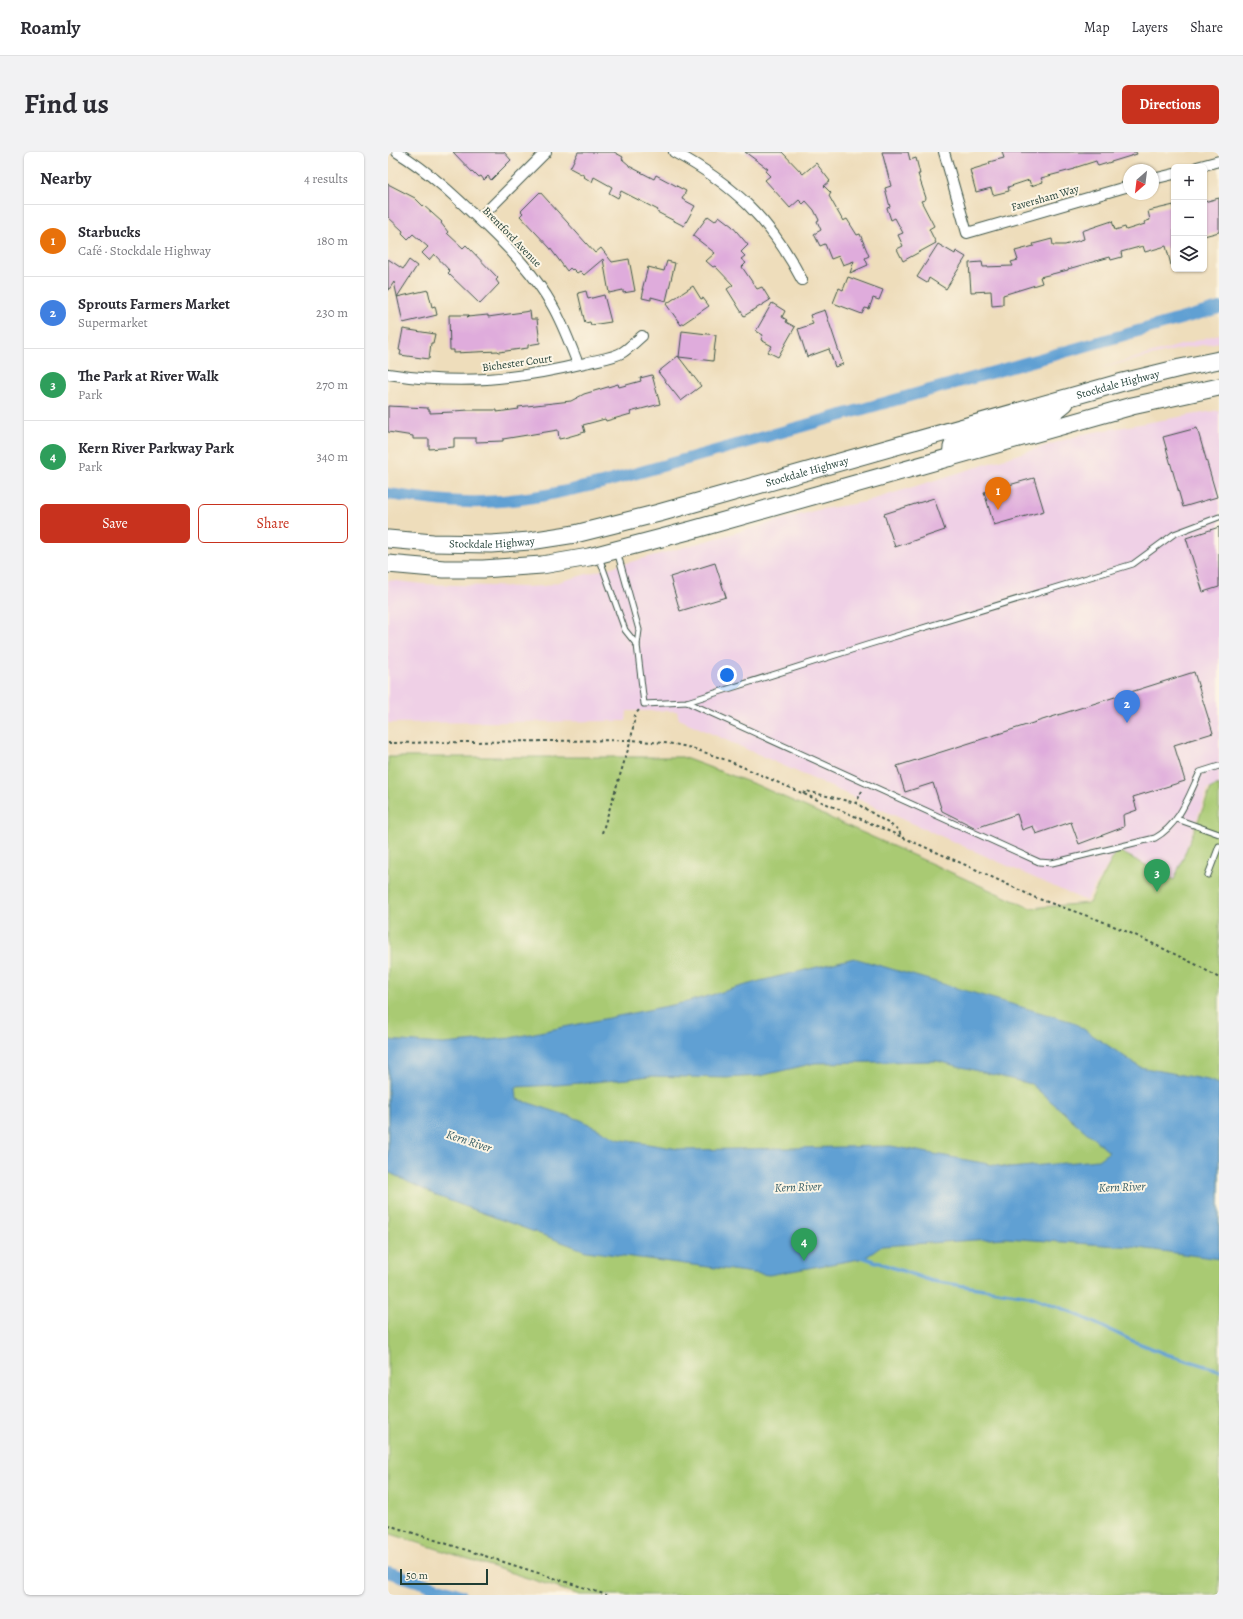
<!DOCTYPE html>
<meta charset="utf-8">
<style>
body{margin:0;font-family:Alegreya,serif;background:#f2f2f3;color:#2b2b33}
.controls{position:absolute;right:12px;top:12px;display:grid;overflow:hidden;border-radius:6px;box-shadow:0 1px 3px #0004}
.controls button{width:36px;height:36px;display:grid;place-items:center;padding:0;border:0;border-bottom:1px solid #e1e1e2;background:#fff;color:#2b2b33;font:20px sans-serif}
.compass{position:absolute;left:735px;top:12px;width:36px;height:36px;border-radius:50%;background:#fff;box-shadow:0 1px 3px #0004;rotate:208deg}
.scale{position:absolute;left:12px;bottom:10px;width:88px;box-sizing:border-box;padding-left:4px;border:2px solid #1f3d34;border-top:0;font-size:11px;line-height:14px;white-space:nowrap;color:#1f3d34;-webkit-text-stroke:3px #fcf5e5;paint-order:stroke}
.you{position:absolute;left:339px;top:523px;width:14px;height:14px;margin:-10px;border:3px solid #fff;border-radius:50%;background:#1a73e8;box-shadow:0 0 0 6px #1a73e833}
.badge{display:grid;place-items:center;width:26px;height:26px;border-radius:50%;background:#c8321e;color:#fff;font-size:13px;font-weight:700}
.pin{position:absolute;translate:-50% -33px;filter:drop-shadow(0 1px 2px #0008)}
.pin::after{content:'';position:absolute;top:21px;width:14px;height:12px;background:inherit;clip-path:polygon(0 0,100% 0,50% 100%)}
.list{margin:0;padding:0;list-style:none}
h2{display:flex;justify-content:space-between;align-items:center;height:52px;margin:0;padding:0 16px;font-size:17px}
h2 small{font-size:13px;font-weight:400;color:#7c7c81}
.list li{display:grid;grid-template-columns:26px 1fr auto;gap:12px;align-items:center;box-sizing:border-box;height:72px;padding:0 16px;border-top:1px solid #e1e1e2}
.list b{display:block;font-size:15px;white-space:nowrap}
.list p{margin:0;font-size:13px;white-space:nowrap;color:#7c7c81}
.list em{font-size:13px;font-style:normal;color:#7c7c81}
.actions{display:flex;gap:8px;padding:12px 16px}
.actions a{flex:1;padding:9px 0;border:1px solid #c8321e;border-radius:6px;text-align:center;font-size:14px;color:#c8321e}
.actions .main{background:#c8321e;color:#fff}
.icon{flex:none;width:22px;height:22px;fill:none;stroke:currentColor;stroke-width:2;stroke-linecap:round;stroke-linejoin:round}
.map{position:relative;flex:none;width:831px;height:1443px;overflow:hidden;border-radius:6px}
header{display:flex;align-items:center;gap:24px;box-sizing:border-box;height:56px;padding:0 20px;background:#fff;border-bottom:1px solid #e1e1e2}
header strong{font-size:19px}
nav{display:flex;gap:22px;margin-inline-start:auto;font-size:14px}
.intro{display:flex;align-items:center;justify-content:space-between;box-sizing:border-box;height:96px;padding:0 24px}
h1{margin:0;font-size:28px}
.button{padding:10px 18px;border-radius:6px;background:#c8321e;color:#fff;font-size:14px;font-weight:700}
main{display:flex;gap:24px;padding:0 24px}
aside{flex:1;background:#fff;border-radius:6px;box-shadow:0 1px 3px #0004}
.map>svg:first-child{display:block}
.built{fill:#efd0e6}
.green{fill:#a9ca73;stroke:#648454}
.water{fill:#61a0d3;stroke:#406e84;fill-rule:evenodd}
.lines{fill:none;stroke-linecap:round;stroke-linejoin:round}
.stream{stroke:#61a0d3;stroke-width:3.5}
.canal{stroke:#61a0d3;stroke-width:12}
.building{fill:#dfacdc}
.service-casing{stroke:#3e5548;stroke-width:7}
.minor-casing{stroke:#3e5548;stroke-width:12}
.primary-casing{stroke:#3e5548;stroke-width:19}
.path{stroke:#3e5548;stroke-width:2;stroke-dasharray:3 3;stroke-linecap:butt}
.service{stroke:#fff;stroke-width:5}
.minor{stroke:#fff;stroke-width:10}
.primary{stroke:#fff;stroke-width:17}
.labels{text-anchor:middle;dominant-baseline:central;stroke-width:4;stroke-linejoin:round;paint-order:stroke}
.street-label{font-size:11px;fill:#1f3d34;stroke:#fcf5e5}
.water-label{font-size:12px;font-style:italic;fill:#335b64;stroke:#fcf5e5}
</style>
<header>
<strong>Roamly</strong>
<nav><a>Map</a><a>Layers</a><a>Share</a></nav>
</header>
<div class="intro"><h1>Find us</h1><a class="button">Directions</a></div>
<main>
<aside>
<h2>Nearby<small>4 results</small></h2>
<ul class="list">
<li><span class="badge" style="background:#e8710a">1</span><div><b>Starbucks</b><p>Café · Stockdale Highway</p></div><em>180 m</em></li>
<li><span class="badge" style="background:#3f7fe0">2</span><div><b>Sprouts Farmers Market</b><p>Supermarket</p></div><em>230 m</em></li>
<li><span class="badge" style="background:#2e9e5b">3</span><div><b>The Park at River Walk</b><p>Park</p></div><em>270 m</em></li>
<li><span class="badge" style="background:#2e9e5b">4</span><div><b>Kern River Parkway Park</b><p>Park</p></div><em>340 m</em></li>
</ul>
<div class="actions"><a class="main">Save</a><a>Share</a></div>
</aside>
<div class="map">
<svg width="831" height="1443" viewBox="0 0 831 1443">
<rect width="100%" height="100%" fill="#fcf5e5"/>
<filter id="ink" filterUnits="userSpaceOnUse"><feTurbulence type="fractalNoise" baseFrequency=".025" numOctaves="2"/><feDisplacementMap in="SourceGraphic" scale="8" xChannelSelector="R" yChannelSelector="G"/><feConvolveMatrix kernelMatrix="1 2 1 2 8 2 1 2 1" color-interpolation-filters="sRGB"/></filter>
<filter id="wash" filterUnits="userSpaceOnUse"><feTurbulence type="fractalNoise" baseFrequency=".012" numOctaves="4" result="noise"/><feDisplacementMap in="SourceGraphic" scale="16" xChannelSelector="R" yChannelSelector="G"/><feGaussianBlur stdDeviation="0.9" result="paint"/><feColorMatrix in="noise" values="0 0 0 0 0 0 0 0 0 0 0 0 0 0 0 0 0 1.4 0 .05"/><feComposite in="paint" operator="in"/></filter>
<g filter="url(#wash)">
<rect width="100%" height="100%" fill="#edb"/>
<g class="built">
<path d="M831,182v8l-44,8 -78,19z"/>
<path d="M831,258v376l-11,3 -34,92 -20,-13 -37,-18 -31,51 -407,-182 -2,-8h-50l-1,10 -238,2v-143l35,4 101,3 20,-1 273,-76 48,-8 218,-68z"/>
</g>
<path class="green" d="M0,605h294l75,28 273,123 59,-5 28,-53 57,30 36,-89 1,-3 8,-3v810h-639l-192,-62z"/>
<path class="water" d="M466,806l219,64 67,45 68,13 11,4v175l-87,-12 -126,-9 -124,8 -17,12 -96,17 -183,-24 -149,-55 -49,-24v-132l55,4 67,-6 177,-36 73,-21zM549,909l94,23 78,68 -11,8 -88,8 -119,-22 -206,4 -68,-11 -36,-19 -64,-21 -1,-12 41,-2 71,-6 20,-3 78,2 34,-2 55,-13z"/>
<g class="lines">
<path class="stream" d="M474,1105l70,24 97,15 40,15 64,30 33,13 53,16"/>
<g class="canal">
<path d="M0,342c31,4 63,9 94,8 41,-1 81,-10 120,-19l617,-175"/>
<path d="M0,1420l73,23"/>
</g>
</g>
<g id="blocks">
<g class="building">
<path d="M65,0h51l7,8 -20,20 -3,-4 -4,4 -3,-4 -2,1 -3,-3 -1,1z"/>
<path d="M190,0h36l9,5 -1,2 7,6v1l25,13 2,-4 30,16 -4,8 13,7 -11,20 -27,-14 1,-2 -37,-19 -3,7 -9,-5 3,-6 -18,-10 -2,5 -8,-5 1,-1 -15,-8z"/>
<path d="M357,0h37l21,22 13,-11 14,18 -6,5 7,7 -2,3 14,25 4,-2 10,16 3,-1 9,22 -4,2 3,7 -18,8 4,-12 -11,4 -4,-9 -8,3 -6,-15 -5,2 -6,-12 7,-4 -4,-9 2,-1 -5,-10 -8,-9 -3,3 -4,-4 -9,8 -25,-28 5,-4 -5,-5 3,-2z"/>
<path d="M494,0h26l2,8 6,-2 4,16h-2l8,24 -1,2 -4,1 13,25 -5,3 7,14 -33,18 -6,-12 6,-3 -5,-11 5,-2 -8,-15 -4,2 -4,-12 3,-1 -5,-19 6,-2z"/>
<path d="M614,0h134l1,2 -39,12 -2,-5 -22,7 1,1 -34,9 2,4 -12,4 -2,-6 -21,7 1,4 -16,4 -2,-7 -15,4 -6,-22 20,-6 -1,-2 15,-4z"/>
<path d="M0,32l27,14 8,8v-1l19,17 -1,1 7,9 -1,1 16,15 3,-3 32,33 -2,2 3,4 -19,20 -32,-31 2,-2 -16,-17 -5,6 -7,-7 6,-6 -15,-13 -5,5 -6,-6 1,-2 -15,-14z"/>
<path d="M152,40l55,61 6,-5 11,14 17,-3 6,32 -12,2v-3l-14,3 -6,-34 -19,16 -4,-4 -3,2 -4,-4 -1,1 -2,-2 -3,3 -17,-23 -30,-32 3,-3 -2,-2z"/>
<path d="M831,46v34l-15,4v-34z"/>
<path d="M786,53v59l-3,1 -5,-19 -21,6 -2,-6 -22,6 1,5 -11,3 -1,-3 -42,12v1l-28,7 2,6 -39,12v10l-11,1 -1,-15 -20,1 -2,-29 13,-1 1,5 30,-1 -2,-4 7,-2 -3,-9 19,-5 -1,-2 19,-5 1,6h12l19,-6 -2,-8 30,-10 3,9 10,-3 1,3 19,-6 -1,-2 6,-2 -2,-9z"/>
<path d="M320,64l7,5 4,-5 13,10 16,19 -7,7 4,4 -4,3 5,4 -4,4 15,22 5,-2 8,13 -26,16 -17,-27 6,-4 -18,-19 -2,1 -7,-6 9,-8 -22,-17z"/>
<path d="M550,92l17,10 1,-3 10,6 -20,32 -17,-11 -2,5 -10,-6z"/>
<path d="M0,107l15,10 6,-9 8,6 -20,31 31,-7 4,17 3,-1 2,9 -34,8 -9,-41 -6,9z"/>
<path d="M279,109l8,2 -9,38 -15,-4v3l-9,-2 2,-9 -2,1 6,-23 16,4z"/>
<path d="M460,125l35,13 -4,10 -6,-2 -4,11 -4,-1 -3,6 -29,-11 6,-15 4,2z"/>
<path d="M305,134l8,13 2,-1 6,8 -28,19 -15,-21z"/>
<path d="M198,139l2,8 16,-4 7,27 -20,3 -1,-3 -5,1 -7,-30z"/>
<path d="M384,151l13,8 -3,6 5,3 -1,2 9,5 -17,30 -10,-5 4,-6 -11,-6 2,-5 -7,-4z"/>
<path d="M437,158l18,54 -8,3 -6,-18 -22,8 -9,-28 15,-5 -3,-9z"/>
<path d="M142,159l1,8h6l3,24 -12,2v3l-29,4 -1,-1 -44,2v-3h-4l-1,-35h20l-2,2 21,-2v2z"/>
<path d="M15,177l32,5 -2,9h-2l-2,16 -29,-4 1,-4 -2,-1z"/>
<path d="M294,179l34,4 -3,26 -34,-4z"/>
<path d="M290,204l23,30 -20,15 -23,-29z"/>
<path d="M264,223l8,29 -30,8 1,2 -25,7 -1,-2 -22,6 2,7 -21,6 -5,1 -1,-9 -55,9v2l-27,1v-4h-22v9l-25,2v-10h-16v-3l-25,-4v-26l40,2v2h2v3l23,-1v-1l16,-1h28v2l22,-3 -1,-2 53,-6 13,-7 34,-10 1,3 22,-6 -1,-3z"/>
<path d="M809,276l20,69 -34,10 -20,-70z"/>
<path d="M646,326l10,33 -50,14 -10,-33z"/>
<path d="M546,346l11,32 -50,17 -11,-33z"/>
<path d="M831,375v60l-16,5 -17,-54z"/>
<path d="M327,411l11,34 -46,14 -10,-34z"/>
<path d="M806,520l19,61 -39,12 11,36 -52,16 4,13 -14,5 1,12 -45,17 -8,-22 -35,12 -3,-8 -11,4 -5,-16 -41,14 -34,-17 -9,-28 -28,9 -8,-26z"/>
</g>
</g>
</g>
<g filter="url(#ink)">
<use href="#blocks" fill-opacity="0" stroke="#3e5548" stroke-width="1"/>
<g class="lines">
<defs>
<g id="service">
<path d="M229,399l22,79 -2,15 7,59 43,-2 180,-57 266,-81 41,-30 45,-17"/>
<path d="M211,405l26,73 12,15"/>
<path d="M299,550l352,160 13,1 103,-25c25,-14 33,-41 45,-66l19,-6"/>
<path d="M789,667l42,15"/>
<path d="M820,723l11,-29"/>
</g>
<g id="minor">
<path d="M9,0c33,20 61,47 89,74 25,24 49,49 66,79 11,19 18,39 26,59"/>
<path d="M286,0c59,32 97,68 128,128"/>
<path d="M556,0l23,81 162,-47"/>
<path d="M809,15l22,-6"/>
<path d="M765,27l21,-5"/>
<path d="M91,67l67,-67"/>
<path d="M0,222c70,11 128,6 197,-11 10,-3 29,-5 38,-11 6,-4 12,-10 19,-16"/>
</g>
<g id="primary">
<path d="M563,305l1,-10 4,-4 94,-28 15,-12"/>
<path id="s1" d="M0,387l45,4 58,1 39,-3 45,-7 84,-21 464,-131 57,-14 39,-8"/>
<path d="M0,412l56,5h39l59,-4 47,-8 103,-27 440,-124 87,-19"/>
</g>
</defs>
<use href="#service" class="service-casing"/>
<use href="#minor" class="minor-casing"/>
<use href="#primary" class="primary-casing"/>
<g class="path">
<path d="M0,591l243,-3 43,4 18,4 37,13 248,109 59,28 63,22 36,15 62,30 22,13"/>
<path d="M474,639l-6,12 43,27 2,7"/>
<path d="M415,642l3,-3 50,12"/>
<path d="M214,681l29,-93 4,-25 4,-5"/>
<path d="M0,1373l219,70"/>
</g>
<use href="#service" class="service"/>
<use href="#minor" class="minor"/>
<use href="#primary" class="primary"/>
</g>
</g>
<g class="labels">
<g class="street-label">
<text transform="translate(657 46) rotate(-16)">Faversham Way</text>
<text transform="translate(124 85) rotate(46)">Brentford Avenue</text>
<text transform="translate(129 211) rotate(-8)">Bichester Court</text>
<text stroke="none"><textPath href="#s1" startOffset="751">Stockdale Highway</textPath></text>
<text stroke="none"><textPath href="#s1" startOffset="428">Stockdale Highway</textPath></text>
<text stroke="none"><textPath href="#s1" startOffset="104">Stockdale Highway</textPath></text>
</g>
<g class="water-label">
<text transform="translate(81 989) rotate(18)">Kern River</text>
<text transform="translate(410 1035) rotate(-2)">Kern River</text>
<text transform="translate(734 1035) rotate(-2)">Kern River</text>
</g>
</g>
</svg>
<div class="controls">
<button>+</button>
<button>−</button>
<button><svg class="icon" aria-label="layers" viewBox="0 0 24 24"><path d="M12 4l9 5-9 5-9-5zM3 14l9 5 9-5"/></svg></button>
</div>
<svg class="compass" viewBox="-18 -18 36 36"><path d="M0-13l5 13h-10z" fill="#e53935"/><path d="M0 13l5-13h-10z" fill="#7c7c81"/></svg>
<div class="scale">50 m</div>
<div class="you"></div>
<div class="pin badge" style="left:610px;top:358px;background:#e8710a">1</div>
<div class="pin badge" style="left:739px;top:571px;background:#3f7fe0">2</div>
<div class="pin badge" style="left:769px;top:740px;background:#2e9e5b">3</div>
<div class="pin badge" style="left:416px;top:1109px;background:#2e9e5b">4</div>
</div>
</main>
